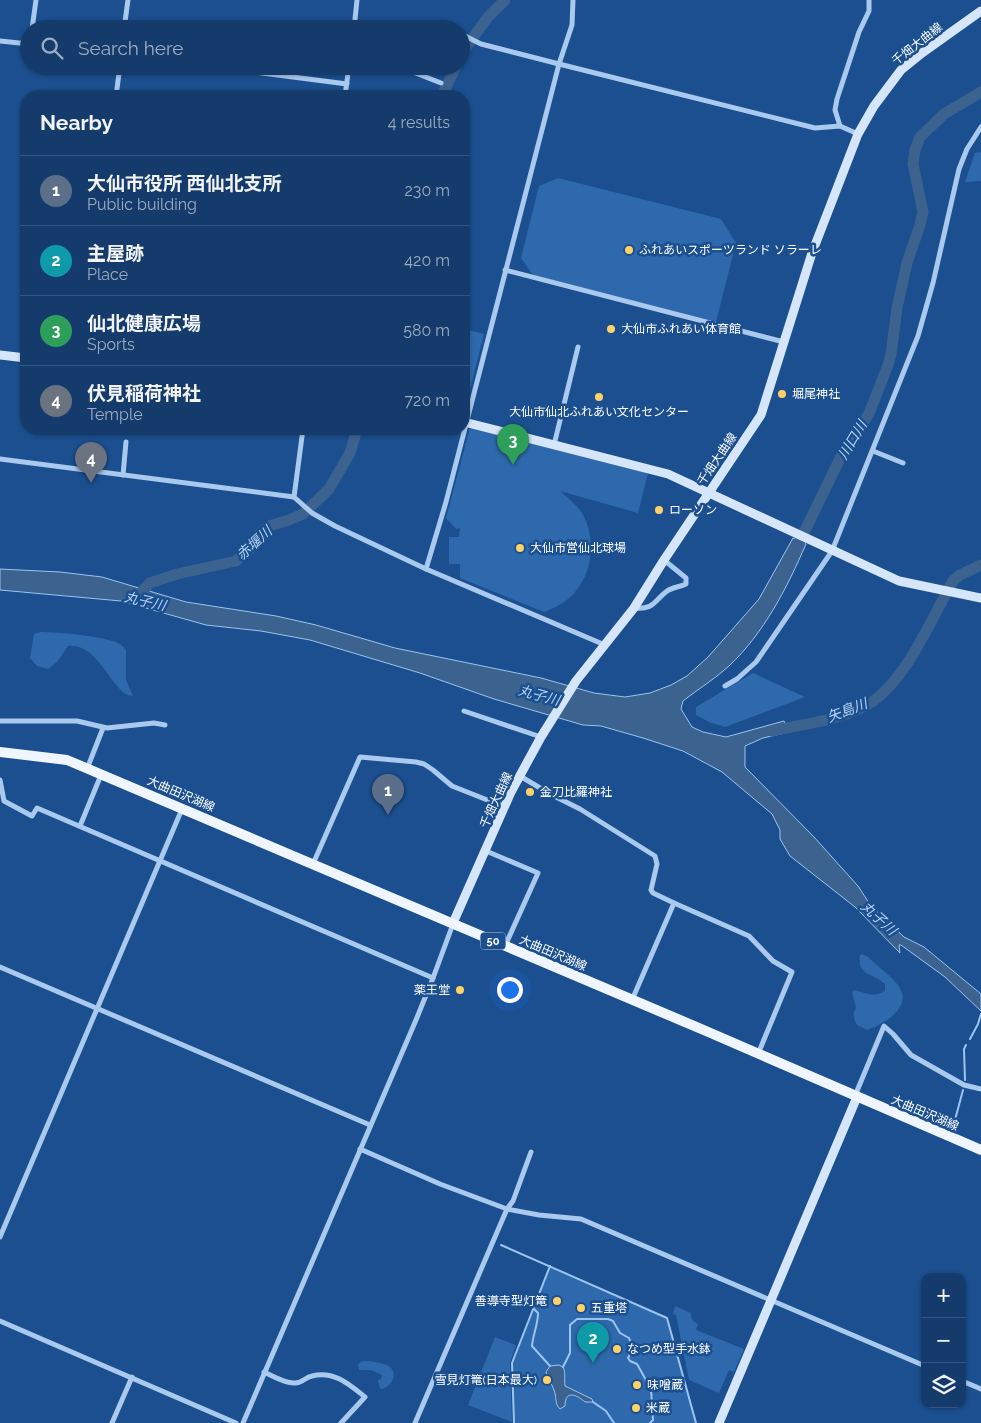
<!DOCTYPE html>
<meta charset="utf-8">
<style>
body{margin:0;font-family:Raleway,"Noto Sans JP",sans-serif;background:#214673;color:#f1f3f6}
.controls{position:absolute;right:15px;bottom:15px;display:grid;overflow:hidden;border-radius:10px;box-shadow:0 1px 4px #0004}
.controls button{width:45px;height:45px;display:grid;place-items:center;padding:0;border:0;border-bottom:1px solid #33557e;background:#143b6b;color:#f1f3f6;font:25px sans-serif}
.you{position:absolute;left:509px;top:989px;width:18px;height:18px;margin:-12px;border:4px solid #fff;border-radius:50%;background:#1a73e8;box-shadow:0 0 0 8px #1a73e833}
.badge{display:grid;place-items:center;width:32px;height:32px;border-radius:50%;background:#ffd166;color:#fff;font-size:16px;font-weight:700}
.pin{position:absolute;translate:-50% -41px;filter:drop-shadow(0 1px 2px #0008)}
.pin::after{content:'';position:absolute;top:26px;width:18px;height:15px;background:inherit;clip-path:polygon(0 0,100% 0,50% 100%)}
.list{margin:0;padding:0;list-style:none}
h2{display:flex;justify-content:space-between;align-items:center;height:65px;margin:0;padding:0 20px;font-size:21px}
h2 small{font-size:16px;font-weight:400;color:#9dadc1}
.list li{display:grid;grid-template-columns:32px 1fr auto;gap:15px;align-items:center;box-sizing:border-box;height:70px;padding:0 20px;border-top:1px solid #33557e}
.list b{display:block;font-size:19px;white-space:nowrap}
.list p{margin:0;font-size:16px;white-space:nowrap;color:#9dadc1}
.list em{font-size:16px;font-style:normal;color:#9dadc1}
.icon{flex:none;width:28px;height:28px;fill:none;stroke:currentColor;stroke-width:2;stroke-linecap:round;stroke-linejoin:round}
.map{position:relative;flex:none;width:981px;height:1423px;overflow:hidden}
.search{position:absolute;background:#143b6b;box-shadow:0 1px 4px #0004;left:20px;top:20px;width:450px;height:55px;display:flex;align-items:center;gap:12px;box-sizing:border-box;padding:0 18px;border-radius:28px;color:#9dadc1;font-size:19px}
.panel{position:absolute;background:#143b6b;box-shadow:0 1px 4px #0004;left:20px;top:90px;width:450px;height:345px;border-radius:20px}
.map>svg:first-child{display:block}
.green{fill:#2e69ad}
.water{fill:#3c6290;stroke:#9cc4f0}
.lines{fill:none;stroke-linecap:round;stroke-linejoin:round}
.stream{stroke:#9cc4f0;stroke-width:2}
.river{stroke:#3c6290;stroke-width:11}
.street{stroke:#a9c9ee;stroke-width:5}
.secondary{stroke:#d6e6fa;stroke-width:9}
.primary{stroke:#f0f6ff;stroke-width:10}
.poi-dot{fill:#ffd166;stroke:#1b4f8f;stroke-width:2}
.labels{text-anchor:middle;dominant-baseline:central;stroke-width:5;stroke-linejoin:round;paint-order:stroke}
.shield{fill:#1b4f8f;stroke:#bbcadd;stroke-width:1}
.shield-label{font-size:11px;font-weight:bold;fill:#fff}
.street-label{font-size:12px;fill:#fff;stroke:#1b4f8f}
.poi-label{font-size:12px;fill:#fff;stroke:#1b4f8f;text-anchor:start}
.water-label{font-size:14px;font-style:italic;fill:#b5d3f5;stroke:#1b4f8f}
</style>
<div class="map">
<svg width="981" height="1423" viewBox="0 0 981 1423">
<rect width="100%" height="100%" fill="#1b4f8f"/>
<g class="green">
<path d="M981,152v29l-16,1 10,-29z"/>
<path d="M558,178l163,41 15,24 -20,79 -183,-47 -12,-17 18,-72z"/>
<path d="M464,329l20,5 -20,79z"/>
<path d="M470,428l178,45 -10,40 -78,-22c8,7 16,13 22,22 16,28 10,66 -14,86 -7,6 -16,10 -24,13l-84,-34v-14h-11v-27h10l1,-9 -4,1 -10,-11z"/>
<path d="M40,632c16,0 70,4 81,13 1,0 5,5 5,5v30l7,16c-21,0 -33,-54 -65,-50l-11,16 -9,7 -11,-3 -7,-8 4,-24z"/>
<path d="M753,673l52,24 -80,30 -16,-5 -13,-7v-8z"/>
<path d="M862,954l6,3c9,9 28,22 33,33 9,19 -19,35 -34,40l-10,-5c-3,-6 -5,-11 -1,-17l-4,-16 2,-2c13,3 18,8 31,1v-7c-13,-12 -28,-8 -25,-29z"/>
<path d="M550,1266l117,52 29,105h-182l-2,-60z"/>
<path d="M675,1306l16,7c0,6 1,8 7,11l-2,6 48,19 -10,23 -5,-2 -10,23 -30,-13 -13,-65 -3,-1z"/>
<path d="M495,1337l21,8 -6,18 2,59 -44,-17z"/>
<path d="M362,1361c8,0 21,1 28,6 9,8 0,21 -9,22l-2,-3 -1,-6 3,-1 1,-4 -11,-5h-12l-1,-6z"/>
</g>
<g class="water">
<path d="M793,538l13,6c-19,44 -42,89 -77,122 -14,13 -31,23 -46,35l-2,8 11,18 11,5 23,5 58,-16 5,11 -26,6 -18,8v21l69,70 44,49 13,20 33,31 20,10 57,47v17l-36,-34 -44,-32h-2l1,8 -45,-46 -65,-51 -10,-17v-9l-8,-16 -50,-42 -39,-21 -40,-13 -42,-12 -18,-1 -89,-26 -74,-26 -110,-33 -49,-9 -55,-6 -85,-24 -121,-11v-21l60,3 42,5 84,25 90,14 40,9 79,23 146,30 53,15 31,4 25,-4 21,-8 16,-9 21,-19 51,-58z"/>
<path d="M559,1365l4,2c3,6 1,12 2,19l27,13 1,3h-8c-8,-7 -20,-13 -20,4l-5,3c-6,-6 -3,-12 -6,-19 -2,-6 -7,-12 -8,-18l4,-6z"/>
</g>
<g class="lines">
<g class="stream">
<path d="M970,1039l8,-15 3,-10"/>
<path d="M965,1080l-1,-31 2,-4"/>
<path d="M952,1131l11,-41"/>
<path d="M501,1245l166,73 29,105"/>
<path d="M533,1308l5,5c0,12 -5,21 -6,33l18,20"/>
<path d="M563,1367l7,-14v-28l7,-6h31l5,2 7,12 9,5 4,11 -5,9 2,3 7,3 14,25 2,31 -3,3"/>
<path d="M593,1402l13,9 8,12"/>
<path d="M514,1423l-2,-60 38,-97"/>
</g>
<g class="river">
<path d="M461,54l27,-37 17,-17"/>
<path d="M442,96l14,-30"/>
<path d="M798,545l49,-101 13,-14 10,-19 18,-46 3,-11 6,-46 10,-45 13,-38 3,-13 -10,-48 2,-14 5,-13 24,-23 37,-22"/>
<path d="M138,596l12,-13 27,-9 59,-13 14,-12 9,-15 10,-8 20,-6 14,-6 26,-25 21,-36 7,-24"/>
<path d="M772,731c31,-7 73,-11 100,-29 36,-25 59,-83 81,-121l7,-6 21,-10"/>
</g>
<g class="street">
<path d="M32,29l4,-29"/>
<path d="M124,29l4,-29"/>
<path d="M354,29l3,-29"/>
<path d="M461,34l20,10 78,20 256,64 25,-2 18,8"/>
<path d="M0,41l29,3"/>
<path d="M207,66l140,18"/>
<path d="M404,66l4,4 33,13"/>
<path d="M116,96l4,-30"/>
<path d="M345,96l4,-30"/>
<path d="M840,126l-5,-16 2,-11 22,-67 10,-21v-11"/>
<path d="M505,270l279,72"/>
<path d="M554,445l24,-98"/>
<path d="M873,451l30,12"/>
<path d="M0,459l294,38 18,16 23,13 91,43 179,76"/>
<path d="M123,475l3,-33"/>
<path d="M294,497l9,-68"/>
<path d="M426,569l20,-67 113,-438 13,-39 1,-25"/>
<path d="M634,608c20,2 20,-7 33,-17 6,-4 13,-4 19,-7v-6l-22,-18"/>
<path d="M725,686l12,-7 19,-17 76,-111 86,-215 15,-53 26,-114 8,-20 14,-22"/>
<path d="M464,711l77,26"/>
<path d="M0,721h77l30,7 47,-5 11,2"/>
<path d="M87,769l16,-41"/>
<path d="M520,776l30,18 30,15 75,47 2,8 -6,26 2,3 21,10"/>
<path d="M0,780l4,21 28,15 5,-8 396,170"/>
<path d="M80,826l21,-51"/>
<path d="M486,851l52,22 -33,73"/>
<path d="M313,864l47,-107 56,5 8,2 9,6 19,16 53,21"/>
<path d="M0,967l370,158"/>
<path d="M632,1000l42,-97 75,33 24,25 19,11 -34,82"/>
<path d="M857,1097v-6l27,-65 9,8 18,21 53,30 17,4"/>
<path d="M360,1149l80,35 67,25 32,6 42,4 344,147"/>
<path d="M0,1237l182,-428"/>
<path d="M0,1321l236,102"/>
<path d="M264,1372c9,4 20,11 30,11 8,1 11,-6 18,-7 22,-6 38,9 53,21l-24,26"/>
<path d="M962,1381l19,8"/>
<path d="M112,1423l20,-46"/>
<path d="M243,1423l173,-403 17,-42 20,-54"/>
<path d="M415,1423l92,-214 6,-8 18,-49"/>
</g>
<g class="secondary">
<path d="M0,355l26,3"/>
<path d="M464,422l204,52 231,107 82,17"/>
<path d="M453,923l58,-131 30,-55 35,-56 58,-73 30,-48 97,-145 51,-162 46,-119 16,-28 27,-36 21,-17 59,-42"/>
<path d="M719,1423l138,-326"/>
</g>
<path class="primary" d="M0,752l67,8 639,271 275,119"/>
</g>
<g class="poi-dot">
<circle cx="629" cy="250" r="5"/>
<circle cx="611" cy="329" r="5"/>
<circle cx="782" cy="394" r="5"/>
<circle cx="599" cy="397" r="5"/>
<circle cx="659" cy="510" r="5"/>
<circle cx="520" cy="548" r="5"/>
<circle cx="530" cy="792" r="5"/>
<circle cx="460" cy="990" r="5"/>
<circle cx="557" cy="1301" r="5"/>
<circle cx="581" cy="1308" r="5"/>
<circle cx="617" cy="1349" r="5"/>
<circle cx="547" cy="1380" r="5"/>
<circle cx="637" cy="1385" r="5"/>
<circle cx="636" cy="1408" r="5"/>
</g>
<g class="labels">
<rect class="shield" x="480.5" y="932.5" width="25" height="17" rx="4"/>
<g class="shield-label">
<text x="493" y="941">50</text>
</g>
<g class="street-label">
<text transform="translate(917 44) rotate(-38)">千畑大曲線</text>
<text transform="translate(717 459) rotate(-56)">千畑大曲線</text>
<text transform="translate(181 794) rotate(23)">大曲田沢湖線</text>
<text transform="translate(496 800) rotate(-65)">千畑大曲線</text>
<text transform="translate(553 953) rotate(23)">大曲田沢湖線</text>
<text transform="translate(925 1113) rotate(23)">大曲田沢湖線</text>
</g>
<g class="poi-label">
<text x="639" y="250">ふれあいスポーツランド ソラーレ</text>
<text x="621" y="329">大仙市ふれあい体育館</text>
<text x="792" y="394">堀尾神社</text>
<text x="599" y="412" text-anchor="middle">大仙市仙北ふれあい文化センター</text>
<text x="669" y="510">ローソン</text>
<text x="530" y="548">大仙市営仙北球場</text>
<text x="540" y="792">金刀比羅神社</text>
<text x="450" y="990" text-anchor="end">薬王堂</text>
<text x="547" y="1301" text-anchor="end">善導寺型灯篭</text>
<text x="591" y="1308">五重塔</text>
<text x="627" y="1349">なつめ型手水鉢</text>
<text x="537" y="1380" text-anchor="end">雪見灯篭(日本最大)</text>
<text x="647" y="1385">味噌蔵</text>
<text x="646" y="1408">米蔵</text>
</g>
<g class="water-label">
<text transform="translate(852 440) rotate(-59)">川口川</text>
<text transform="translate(254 543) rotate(-42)">赤堰川</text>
<text transform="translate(145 601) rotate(13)">丸子川</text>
<text transform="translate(539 695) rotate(15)">丸子川</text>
<text transform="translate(847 710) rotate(-21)">矢島川</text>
<text transform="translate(879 918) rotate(42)">丸子川</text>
</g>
</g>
</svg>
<div class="controls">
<button>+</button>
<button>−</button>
<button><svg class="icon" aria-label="layers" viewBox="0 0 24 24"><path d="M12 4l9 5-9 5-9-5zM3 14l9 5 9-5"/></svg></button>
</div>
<div class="you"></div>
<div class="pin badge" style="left:388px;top:815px;background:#5c6f8a">1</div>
<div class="pin badge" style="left:593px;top:1363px;background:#0f9aa8">2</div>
<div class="pin badge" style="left:513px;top:465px;background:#2e9e5b">3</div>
<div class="pin badge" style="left:91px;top:483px;background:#6b7280">4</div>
<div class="search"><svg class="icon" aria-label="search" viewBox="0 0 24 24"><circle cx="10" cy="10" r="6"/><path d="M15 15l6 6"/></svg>Search here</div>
<section class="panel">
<h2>Nearby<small>4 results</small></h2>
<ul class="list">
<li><span class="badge" style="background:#5c6f8a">1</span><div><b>大仙市役所 西仙北支所</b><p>Public building</p></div><em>230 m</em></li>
<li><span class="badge" style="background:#0f9aa8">2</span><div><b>主屋跡</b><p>Place</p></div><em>420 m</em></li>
<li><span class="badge" style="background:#2e9e5b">3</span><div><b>仙北健康広場</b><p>Sports</p></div><em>580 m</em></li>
<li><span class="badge" style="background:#6b7280">4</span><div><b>伏見稲荷神社</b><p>Temple</p></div><em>720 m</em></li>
</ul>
</section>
</div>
